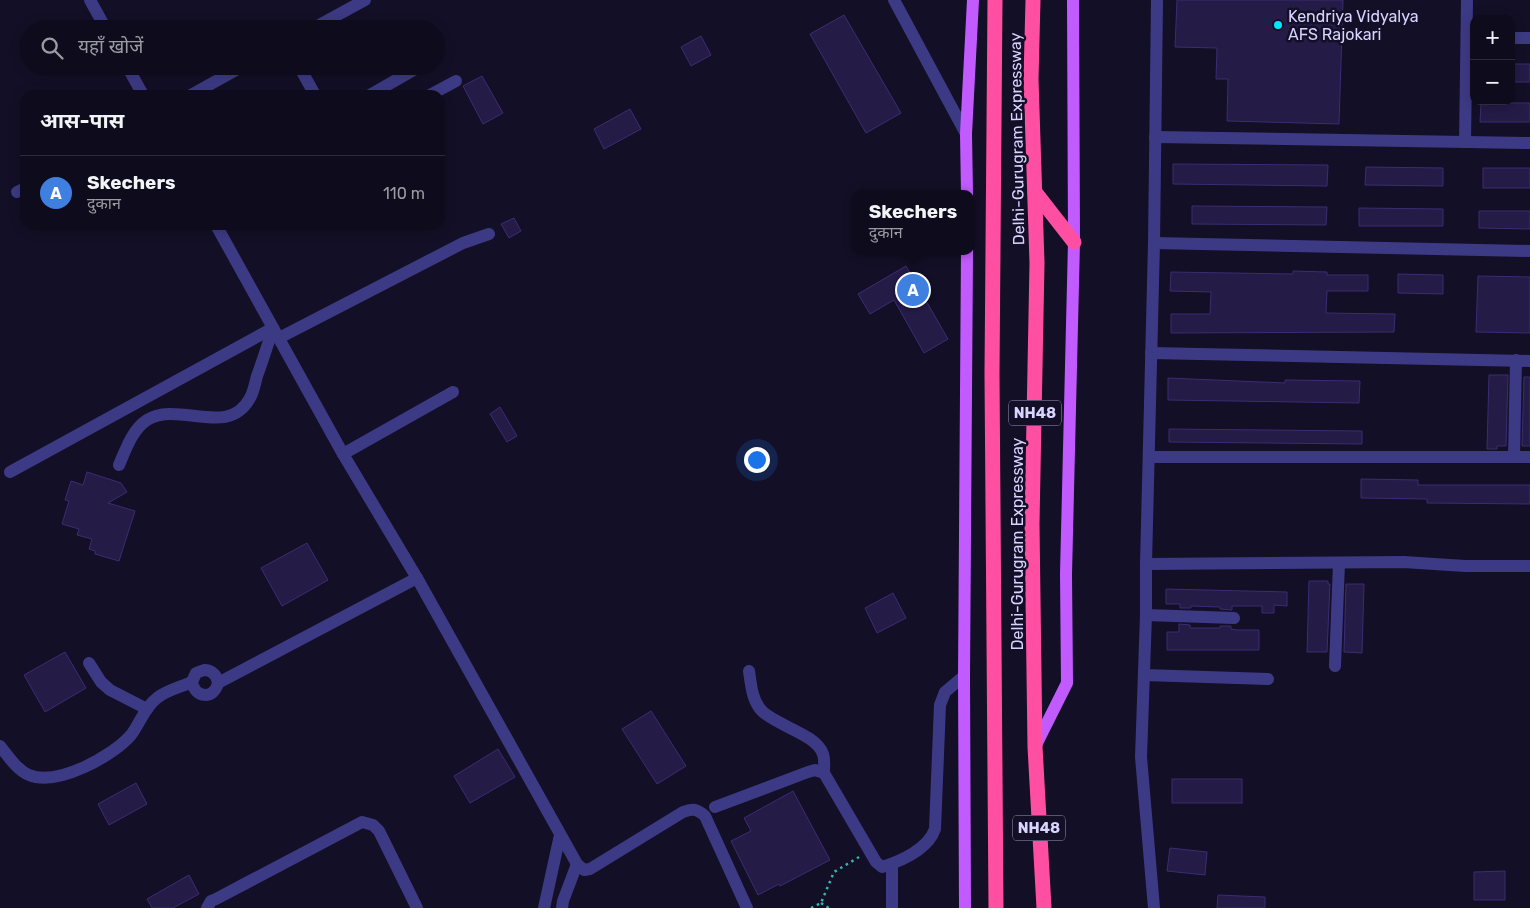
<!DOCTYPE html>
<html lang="hi">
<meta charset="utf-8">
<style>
body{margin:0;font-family:Rubik,"Noto Sans Devanagari",sans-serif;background:#171425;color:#f1f3f6}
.controls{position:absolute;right:15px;top:15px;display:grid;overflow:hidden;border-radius:10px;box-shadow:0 2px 12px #0003}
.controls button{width:45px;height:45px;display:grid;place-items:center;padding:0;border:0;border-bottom:1px solid #2e2b3b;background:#0e0b1c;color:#f1f3f6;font:25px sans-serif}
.you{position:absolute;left:756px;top:459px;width:18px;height:18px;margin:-12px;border:4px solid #fff;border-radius:50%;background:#1a73e8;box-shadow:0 0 0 8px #1a73e833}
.badge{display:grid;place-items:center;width:32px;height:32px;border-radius:50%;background:#db2777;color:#fff;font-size:16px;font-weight:700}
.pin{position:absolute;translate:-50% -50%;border:2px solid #fff;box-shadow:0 1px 5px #0006}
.popup{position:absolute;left:852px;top:190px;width:122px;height:65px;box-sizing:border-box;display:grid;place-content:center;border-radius:10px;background:#0e0b1c;filter:drop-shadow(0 1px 4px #0005);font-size:16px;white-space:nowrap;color:#9b9ba3}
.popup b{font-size:19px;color:#f1f3f6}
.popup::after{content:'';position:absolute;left:50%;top:100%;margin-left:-10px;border:10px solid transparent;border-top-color:#0e0b1c}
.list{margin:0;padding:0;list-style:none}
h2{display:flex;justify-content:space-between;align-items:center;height:65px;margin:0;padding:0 20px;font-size:21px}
h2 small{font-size:16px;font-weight:400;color:#9b9ba3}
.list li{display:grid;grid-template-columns:32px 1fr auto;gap:15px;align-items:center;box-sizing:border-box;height:75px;padding:0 20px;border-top:1px solid #2e2b3b}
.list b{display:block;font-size:19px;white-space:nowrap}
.list p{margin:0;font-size:16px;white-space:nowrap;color:#9b9ba3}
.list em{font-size:16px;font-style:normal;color:#9b9ba3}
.icon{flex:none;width:28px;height:28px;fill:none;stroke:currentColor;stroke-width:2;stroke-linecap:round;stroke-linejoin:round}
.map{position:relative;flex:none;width:1530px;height:908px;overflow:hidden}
.search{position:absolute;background:#0e0b1c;box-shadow:0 2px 12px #0003;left:20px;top:20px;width:425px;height:55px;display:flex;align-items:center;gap:12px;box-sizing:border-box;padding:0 18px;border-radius:28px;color:#9b9ba3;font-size:19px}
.panel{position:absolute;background:#0e0b1c;box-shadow:0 2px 12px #0003;left:20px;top:90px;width:425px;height:140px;border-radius:15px}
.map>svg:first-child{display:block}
.building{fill:#241b47;stroke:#3b2d73}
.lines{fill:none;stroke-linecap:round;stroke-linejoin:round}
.path{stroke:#2fb8b0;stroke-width:2.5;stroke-dasharray:2.5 4;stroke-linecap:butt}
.minor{stroke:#3d3a85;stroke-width:12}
.major{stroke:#c25bff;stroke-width:12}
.highway{stroke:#ff4fa3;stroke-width:15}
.poi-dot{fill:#00e5ff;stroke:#130f26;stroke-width:2}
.labels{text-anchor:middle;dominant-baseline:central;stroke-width:5;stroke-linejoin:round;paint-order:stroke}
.shield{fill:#130f26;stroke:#9e99be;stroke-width:1}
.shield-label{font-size:15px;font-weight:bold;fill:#d9d4ff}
.poi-label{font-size:16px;fill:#d9d4ff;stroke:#130f26;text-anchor:start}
.street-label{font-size:16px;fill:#d9d4ff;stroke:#130f26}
</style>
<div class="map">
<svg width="1530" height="908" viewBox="0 0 1530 908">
<rect width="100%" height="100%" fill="#130f26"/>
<g class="building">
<path d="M1177,0h166l-4,124 -112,-3 1,-42h-12l1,-31 -42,-1z"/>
<path d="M844,15l57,98 -35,20 -56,-99z"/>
<path d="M701,36l10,19 -20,11 -10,-19z"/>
<rect x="1511" y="64" width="19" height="18"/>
<path d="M482,76l21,37 -20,11 -20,-38z"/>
<path d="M1481,103h49v19h-50z"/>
<path d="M630,109l11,20 -37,20 -10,-20z"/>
<path d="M1173,164l155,1 -1,21 -154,-2z"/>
<path d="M1366,167l77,1v18l-78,-1z"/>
<rect x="1483" y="168" width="47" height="20"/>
<path d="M1192,206l135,1 -1,18 -134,-1z"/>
<path d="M1359,208l84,1v17h-84z"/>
<path d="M1479,211h51v18l-51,-1z"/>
<path d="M514,218l7,13 -12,7 -8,-14z"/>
<path d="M906,266l42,73 -24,14 -30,-53 -24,14 -12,-20z"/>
<path d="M1293,271l34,1v3h41v16h-41l-1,22 69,1 -1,18 -223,1v-19h39l1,-22 -41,-1 1,-19 122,2z"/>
<path d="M1398,274l45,1v19l-45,-1z"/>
<path d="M1478,276l52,1v56l-54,-1z"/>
<path d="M1489,375h19l-2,71h-9v3h-10z"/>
<path d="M1524,377h6v69h-8z"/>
<path d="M1168,378l117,5v-3l75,1 -1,22 -191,-3z"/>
<path d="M500,407l17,29 -10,6 -17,-28z"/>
<path d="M1169,429l193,2v13l-193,-2z"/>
<path d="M87,472l34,11 6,9 -19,11 27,8 -16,50 -24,-7v-3l-6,-2 3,-10 -15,-4 2,-6 -17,-5 7,-23 -4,-1 6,-19 12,4z"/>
<path d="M1361,479l57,1v5h112v19l-103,-1v-4l-66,-1z"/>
<path d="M307,543l21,37 -46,26 -21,-38z"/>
<path d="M1309,581h19v3h2l-3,68h-20z"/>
<path d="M1346,584h18l-2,69 -18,-1z"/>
<path d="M1166,589l121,3v14l-13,-1v8h-12v-7h-30v4l-12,-1v-2l-29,-1v2h-11v-4h-14z"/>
<path d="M893,593l13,25 -29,15 -12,-25z"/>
<path d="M1179,624l11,1v3h30v-2h11v3l6,1h22v20h-92v-18h12z"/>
<path d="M65,652l21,36 -41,24 -21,-37z"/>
<path d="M651,711l35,55 -29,18 -35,-55z"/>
<path d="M498,749l17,28 -45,26 -16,-27z"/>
<rect x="1172" y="779" width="70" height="24"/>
<path d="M136,783l11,21 -38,21 -11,-21z"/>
<path d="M793,791l37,69 -50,26 -1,-2 -21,11 -27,-54 20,-10 -7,-13z"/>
<path d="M1170,848l37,4 -2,23 -38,-4z"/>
<path d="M1505,871v29h-31v-28z"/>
<path d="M189,875l10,19 -26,14h-21l-5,-9z"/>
<path d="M1218,895l47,2v11h-48z"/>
</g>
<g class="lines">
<g class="path">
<path d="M821,903l8,5"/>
<path d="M811,908l10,-5 13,-31 25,-15"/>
</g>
<g class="minor">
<path d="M90,0l16,29"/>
<path d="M894,0l72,134"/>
<path d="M312,29l53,-29"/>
<path d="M1511,38h19"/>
<path d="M127,66l16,29"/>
<path d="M299,66l16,29"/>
<path d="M191,95l52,-29"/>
<path d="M370,95l47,-27"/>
<path d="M430,95l26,-14"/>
<path d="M1155,137l375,6"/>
<path d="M1465,142l2,-142"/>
<path d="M17,192l8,-4"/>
<path d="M216,225l127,229 74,124 160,286 7,6 6,-1 93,-57c10,-4 14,-3 22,4l42,92"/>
<path d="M1154,243l376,8"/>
<path d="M279,338l184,-95 26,-9"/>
<path d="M1151,353l379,8"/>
<path d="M343,454l110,-62"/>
<path d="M1149,457h381"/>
<path d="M1514,457l2,-97"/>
<path d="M119,465c7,-16 13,-35 28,-45 31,-20 81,19 103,-22 4,-7 5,-15 7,-22 6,-16 11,-32 16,-48"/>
<path d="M10,472l263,-144"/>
<path d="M1146,564l258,-2 61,4h65"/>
<path d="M1146,615l88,3"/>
<path d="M89,663l12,19 9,8 37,19"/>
<path d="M1335,666l4,-103"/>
<path d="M749,671c2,13 3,30 13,40 15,15 54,23 61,43 2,6 1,13 1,19"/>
<path d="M1144,675l124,4"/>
<path d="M218,683c-1,-8 -6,-13 -14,-13l-8,3 -4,9c3,16 22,18 26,1l199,-105"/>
<path d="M0,746c8,10 17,24 29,29 28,12 84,-19 102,-40 9,-12 14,-28 26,-37 10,-8 24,-11 35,-16"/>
<path d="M715,807l93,-35 7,-2 9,3 52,89 6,5c19,-6 46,-18 53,-38l5,-124 5,-13 19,-16"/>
<path d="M207,908l4,-7 5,-2 146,-77 11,3 6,6 38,77"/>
<path d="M544,908l16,-73"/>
<path d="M562,908l1,-7 14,-37"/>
<path d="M892,908v-44"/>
<path d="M1154,908l-13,-151 5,-142v-51l8,-321 3,-243"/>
</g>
<g class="major">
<path d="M967,194l-1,-60 7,-134"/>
<path d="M1035,747l32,-64 -1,-109 8,-332 -1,-242"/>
<path d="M965,908l-1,-232 3,-425"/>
</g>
<g class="highway">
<path d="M995,0l-3,374 4,534"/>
<path d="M1033,0l-2,79 6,184 -5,261 3,223 9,161"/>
<path d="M1035,192l39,50"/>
</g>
</g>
<circle class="poi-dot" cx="1278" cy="25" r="5"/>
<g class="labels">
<g class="shield">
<rect x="1009" y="400.5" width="52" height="25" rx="4"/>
<rect x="1013" y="815.5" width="52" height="25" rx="4"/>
</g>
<g class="shield-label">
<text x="1035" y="413">NH48</text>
<text x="1039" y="828">NH48</text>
</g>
<g class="poi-label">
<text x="1288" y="16">Kendriya Vidyalya<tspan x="1288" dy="18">AFS Rajokari</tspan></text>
</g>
<g class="street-label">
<text transform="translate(1017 139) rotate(-91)">Delhi-Gurugram Expressway</text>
<text transform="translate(1017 544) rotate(-90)">Delhi-Gurugram Expressway</text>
</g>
</g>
</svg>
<div class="controls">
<button>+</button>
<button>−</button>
</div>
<div class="you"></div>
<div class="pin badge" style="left:913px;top:290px;background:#3f7fe0">A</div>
<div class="popup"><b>Skechers</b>दुकान</div>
<div class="search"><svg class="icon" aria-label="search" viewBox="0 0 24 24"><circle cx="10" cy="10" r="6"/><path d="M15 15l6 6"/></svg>यहाँ खोजें</div>
<section class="panel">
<h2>आस-पास<small></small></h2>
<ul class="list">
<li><span class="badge" style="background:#3f7fe0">A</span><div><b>Skechers</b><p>दुकान</p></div><em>110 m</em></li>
</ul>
</section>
</div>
